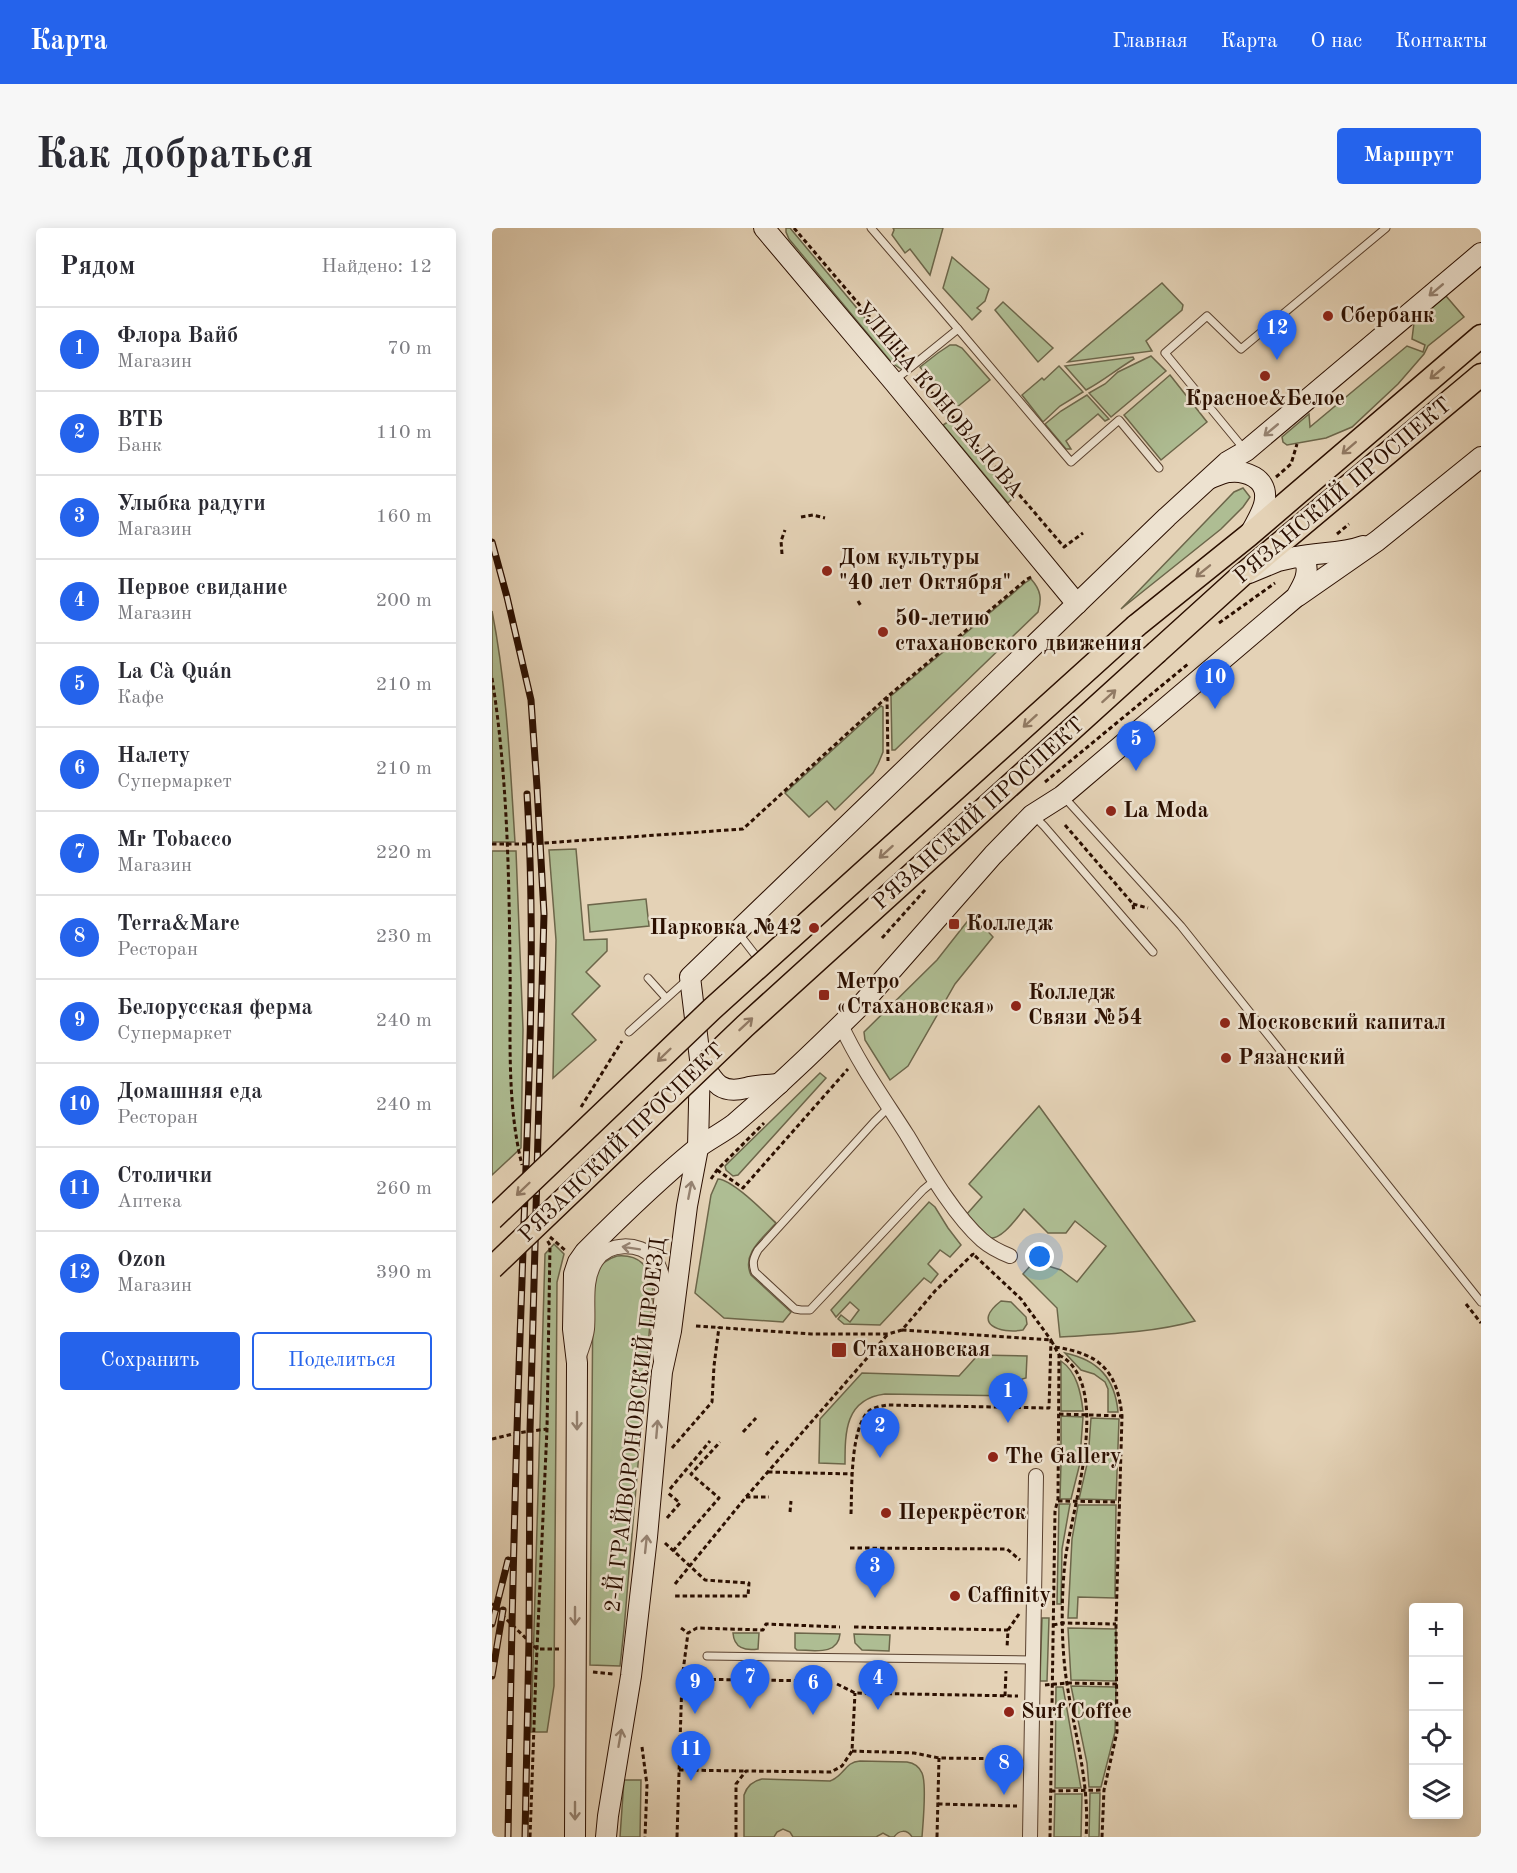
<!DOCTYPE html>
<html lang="ru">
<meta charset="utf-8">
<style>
body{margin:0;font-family:"Old Standard TT",serif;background:#f7f7f7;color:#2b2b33}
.controls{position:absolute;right:18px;bottom:18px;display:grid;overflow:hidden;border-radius:6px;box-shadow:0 3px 15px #0003}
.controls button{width:54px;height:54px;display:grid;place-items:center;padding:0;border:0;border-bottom:2px solid #e1e1e2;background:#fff;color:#2b2b33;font:30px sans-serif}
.you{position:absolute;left:548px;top:1029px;width:21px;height:21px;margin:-15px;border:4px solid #fff;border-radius:50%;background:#1a73e8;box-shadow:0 0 0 9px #1a73e833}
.badge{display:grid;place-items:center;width:39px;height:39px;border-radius:50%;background:#2563eb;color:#fff;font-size:20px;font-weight:700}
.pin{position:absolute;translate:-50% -50px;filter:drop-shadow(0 2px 3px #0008)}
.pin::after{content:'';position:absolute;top:32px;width:21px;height:18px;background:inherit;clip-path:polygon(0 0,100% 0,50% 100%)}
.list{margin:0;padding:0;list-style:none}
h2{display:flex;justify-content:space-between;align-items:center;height:78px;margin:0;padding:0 24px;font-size:26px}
h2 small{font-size:20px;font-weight:400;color:#7c7c81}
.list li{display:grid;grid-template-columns:39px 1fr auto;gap:18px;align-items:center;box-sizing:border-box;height:84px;padding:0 24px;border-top:2px solid #e1e1e2}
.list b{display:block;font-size:22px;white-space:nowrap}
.list p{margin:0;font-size:20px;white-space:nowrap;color:#7c7c81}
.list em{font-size:20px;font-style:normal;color:#7c7c81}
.actions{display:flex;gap:12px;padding:18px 24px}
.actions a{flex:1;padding:14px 0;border:2px solid #2563eb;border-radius:6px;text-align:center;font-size:21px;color:#2563eb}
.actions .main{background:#2563eb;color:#fff}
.icon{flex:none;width:33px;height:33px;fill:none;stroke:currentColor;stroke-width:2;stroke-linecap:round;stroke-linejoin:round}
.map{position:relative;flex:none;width:989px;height:1609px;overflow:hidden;border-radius:6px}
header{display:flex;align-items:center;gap:36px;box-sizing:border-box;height:84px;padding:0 30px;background:#2563eb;color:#fff}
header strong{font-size:28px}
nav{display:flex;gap:33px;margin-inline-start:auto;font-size:21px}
.intro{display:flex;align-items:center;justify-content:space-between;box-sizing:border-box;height:144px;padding:0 36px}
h1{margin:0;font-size:42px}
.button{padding:15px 27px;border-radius:6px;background:#2563eb;color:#fff;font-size:21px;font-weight:700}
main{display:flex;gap:36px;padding:0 36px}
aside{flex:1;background:#fff;border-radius:6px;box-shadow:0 3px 15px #0003}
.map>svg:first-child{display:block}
.green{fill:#aebd93;stroke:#6c664a;stroke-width:1.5}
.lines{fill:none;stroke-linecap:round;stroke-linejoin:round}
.lane-casing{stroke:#59402e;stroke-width:9}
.street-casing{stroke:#59402e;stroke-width:16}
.secondary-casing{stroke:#2b0f00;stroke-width:22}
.primary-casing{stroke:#2b0f00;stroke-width:25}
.path{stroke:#2b0f00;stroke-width:3;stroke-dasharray:4.5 3;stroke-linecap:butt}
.lane{stroke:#ede2d0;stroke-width:7}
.street{stroke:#ede2d0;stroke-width:14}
.secondary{stroke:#ede2d0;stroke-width:20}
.primary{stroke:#e4d2b6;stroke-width:22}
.rail-casing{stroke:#2b0f00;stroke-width:7}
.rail{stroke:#ede2d0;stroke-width:4.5;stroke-dasharray:14;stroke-linecap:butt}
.primary-bridge-casing{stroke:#2b0f00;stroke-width:25;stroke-linecap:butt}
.primary-bridge{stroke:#e4d2b6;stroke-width:22}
.oneway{stroke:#968372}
.oneway2{stroke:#917a64}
.poi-dot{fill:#8f2418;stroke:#ede2d0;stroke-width:2}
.labels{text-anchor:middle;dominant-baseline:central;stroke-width:5;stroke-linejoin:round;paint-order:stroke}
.poi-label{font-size:22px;font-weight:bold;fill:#2b0f00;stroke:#ede2d0;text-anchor:start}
.street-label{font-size:22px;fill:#2b0f00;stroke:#ede2d0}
</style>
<header>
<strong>Карта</strong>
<nav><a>Главная</a><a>Карта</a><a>О нас</a><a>Контакты</a></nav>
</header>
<div class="intro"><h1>Как добраться</h1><a class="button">Маршрут</a></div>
<main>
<aside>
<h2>Рядом<small>Найдено: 12</small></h2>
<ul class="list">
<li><span class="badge">1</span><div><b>Флора Вайб</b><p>Магазин</p></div><em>70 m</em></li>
<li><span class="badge">2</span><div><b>ВТБ</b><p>Банк</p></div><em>110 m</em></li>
<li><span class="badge">3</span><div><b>Улыбка радуги</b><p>Магазин</p></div><em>160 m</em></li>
<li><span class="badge">4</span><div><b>Первое свидание</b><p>Магазин</p></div><em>200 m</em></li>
<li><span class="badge">5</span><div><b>La Cà Quán</b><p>Кафе</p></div><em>210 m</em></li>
<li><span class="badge">6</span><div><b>Налету</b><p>Супермаркет</p></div><em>210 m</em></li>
<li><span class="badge">7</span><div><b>Mr Tobacco</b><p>Магазин</p></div><em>220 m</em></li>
<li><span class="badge">8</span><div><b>Terra&amp;Mare</b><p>Ресторан</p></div><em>230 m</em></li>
<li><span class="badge">9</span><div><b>Белорусская ферма</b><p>Супермаркет</p></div><em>240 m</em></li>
<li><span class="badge">10</span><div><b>Домашняя еда</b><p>Ресторан</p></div><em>240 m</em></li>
<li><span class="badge">11</span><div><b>Столички</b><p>Аптека</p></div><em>260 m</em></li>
<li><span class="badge">12</span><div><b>Ozon</b><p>Магазин</p></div><em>390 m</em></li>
</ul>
<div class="actions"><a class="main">Сохранить</a><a>Поделиться</a></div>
</aside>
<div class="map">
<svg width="989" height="1609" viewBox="0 0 989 1609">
<rect width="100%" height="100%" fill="#e4d2b6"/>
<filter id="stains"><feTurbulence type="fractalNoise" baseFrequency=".00333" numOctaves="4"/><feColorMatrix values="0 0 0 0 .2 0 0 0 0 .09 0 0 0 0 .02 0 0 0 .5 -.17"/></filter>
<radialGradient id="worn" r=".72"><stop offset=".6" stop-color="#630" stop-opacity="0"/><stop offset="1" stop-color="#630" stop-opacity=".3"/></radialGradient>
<g class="green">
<path d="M294,0h4l116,139 -5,2 -9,-6 -103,-124 -3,-7z"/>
<path d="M401,0h50l-13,47 -20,-26 -5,4 -13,-18 2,-5z"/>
<path d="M460,29l37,32 -4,12 -8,7 4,3 -9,9 -29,-32z"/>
<path d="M670,55l21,22 -1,5 -36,31 6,10 -84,11z"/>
<path d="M954,68l18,21 -36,29 -4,8 -26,30 -46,43 -26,11 -39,7 -4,-3 -1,-5 27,-23 1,13 97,-81 16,6 2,-7 -13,-6 2,-16z"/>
<path d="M511,74l50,46 -15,14 -43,-52z"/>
<path d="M458,117h6l6,3 28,32 -34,28 -36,-41 18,-14z"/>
<path d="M659,128l15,15 -55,46 -22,-24 16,-9 13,-12z"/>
<path d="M641,129l1,2c-17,10 -31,22 -48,31l-21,-24z"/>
<path d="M567,138l24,26 -23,14 -17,16 -21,-27 20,-17 2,2z"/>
<path d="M678,147l37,47 -46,38 -37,-45z"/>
<path d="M595,167l22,24 -4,2 -7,-7 -32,27 5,8h-5l-21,-25 16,-13z"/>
<path d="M459,192l63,77 -6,6 -65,-78z"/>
<path d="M751,260l7,9 -7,10 -22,22 -100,80 113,-117z"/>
<path d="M539,351c10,11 11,20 7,33l-143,138h-3l-1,-54 134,-113z"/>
<path d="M0,383c15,76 18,154 23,231h-23z"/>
<path d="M389,478l2,1v45l-5,12 -5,9 -38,37 -8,-9 -18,16 -24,-24z"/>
<path d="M84,621l8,91 23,-1v12l-21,21 14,14 -28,28 24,26 -43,38 3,-138 -7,-90z"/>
<path d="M0,623h24l7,178 -2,119 -29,27z"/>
<path d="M154,671l3,27 -59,6 -2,-27z"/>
<path d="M478,690l12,7 11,12 -38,47 -47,82 -18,14 -25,-40 -1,-8 73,-72z"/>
<path d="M328,845l6,5 -88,97 -5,1 -7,-6 -1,-4 6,-6z"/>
<path d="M547,878l156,215c-43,12 -90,13 -135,16l-3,-29 -34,-34 15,-17 10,9 13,4 16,12 29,-36 -31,-25 -9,12h-18l-24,-24c-7,9 -25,35 -38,28 -7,-4 -14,-15 -20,-22l16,-18 -13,-13z"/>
<path d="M226,951c15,1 46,33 58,44 -13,15 -35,31 -25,52l40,37 -8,10 -59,-4 -29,-25 16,-98z"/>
<path d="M437,974l6,5 13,21 13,17 -11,12 -10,-7 -12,14 10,10 -7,9 -7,-5 -44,47 -36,-1 -6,-5 3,-4 9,7 9,-12 -9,-8 -14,15 -5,-7z"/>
<path d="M62,1016l10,10 -7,28 -3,404 -7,46h-16l14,-478z"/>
<path d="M125,1028c22,-2 34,11 36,32l-29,341 -4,37 -30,-1 3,-380c2,-15 10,-25 24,-29z"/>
<path d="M509,1073l10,1 15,15 1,7 -4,6c-23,4 -52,-6 -22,-29z"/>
<path d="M573,1125c33,7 50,25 53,59h-10v-23l-3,-7 -11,-8 -13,-4z"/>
<path d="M486,1127l49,1 -1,22 -4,1 -1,17 -136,-2c-40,5 -40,38 -40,70l-26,-1 1,-44 42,-46 97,3z"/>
<path d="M569,1133c16,11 20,32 22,50h-22z"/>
<path d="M569,1188l22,1 -3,41h-19z"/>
<path d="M599,1190l28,1 -3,81 -37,-1 9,-39z"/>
<path d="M569,1235h19l-9,36h-11z"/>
<path d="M567,1276h11l-8,45 -1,55h-4z"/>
<path d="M586,1277h38l-1,93 -37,-1 -1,21h-9l4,-79z"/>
<path d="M550,1390h7l-2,63h-7z"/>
<path d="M576,1400l48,1v52l-45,-1z"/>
<path d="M241,1405h26l-1,16c-13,2 -24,-1 -25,-16z"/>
<path d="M303,1405l45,1c-2,22 -27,16 -43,16l-2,-2z"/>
<path d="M362,1406l36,1 -1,16 -27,-1 -7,-7z"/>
<path d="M579,1458l45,1 -1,45 -14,55h-12l-2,-24z"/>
<path d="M564,1459h7l18,101h-26z"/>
<path d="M368,1533l47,1c7,1 12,4 15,11 5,11 1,50 0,64h-10c-5,-8 -13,-7 -18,0h-4l-7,-4 -7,4h-83l-3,-5 -7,-3 -6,3 -3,5h-30v-42c3,-9 8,-14 18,-16l68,2c15,-5 14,-19 30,-20z"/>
<path d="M132,1552h17l-1,57h-20z"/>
<path d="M598,1565h10l-1,44h-10z"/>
<path d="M563,1566h27l-1,43h-27z"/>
</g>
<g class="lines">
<defs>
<g id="lane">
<path d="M379,0l87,101"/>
<path d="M403,152l63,-51 113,133 48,-42 40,48"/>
<path d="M752,221l-79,-96 42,-37 34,33 145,-121"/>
<path d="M572,569l117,129 300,376"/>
<path d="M542,588l10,10 109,126"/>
<path d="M247,706l17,22"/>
<path d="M156,750l18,20"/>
<path d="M137,804l59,-53"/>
<path d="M397,879l-15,15 -116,128c-5,9 -6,13 -3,22l40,37 6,1h9l113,-120 12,-10"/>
<path d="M215,1428l326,4"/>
</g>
<g id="street">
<path d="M349,797c18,39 43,74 66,110 20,33 46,79 75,105 8,7 18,12 28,16"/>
<path d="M87,1128c3,-9 7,-18 8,-27 2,-23 -4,-48 9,-68 12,-19 43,-19 58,-3 5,6 7,14 9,21l-5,58 3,24"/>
<path d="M538,1609l6,-361"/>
</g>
<g id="secondary">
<path d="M272,0l129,153 184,223"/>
<path d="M719,250c5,-2 12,-5 18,-6 16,-2 38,6 36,26 0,11 -9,24 -14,34"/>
<path d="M804,329c23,-5 46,-3 67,-11"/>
<path d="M806,368l79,-55 104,-84"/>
<path d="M208,831c13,21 18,36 46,29 10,-3 22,-3 33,-4"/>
<path d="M83,1609l2,-474 -4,-34 1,-55 4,-12 7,-10c36,-36 72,-71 111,-103 12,-9 26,-16 38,-25 44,-38 86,-78 127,-119l132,-150 39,-40 30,-19 234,-199c7,-12 14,-23 9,-37l-9,-3 -18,4 -29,12"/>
<path d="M114,1609l2,-21 23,-140 16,-139 15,-165 9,-41 16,-125 11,-58 2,-89 -10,-82 477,-460 60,-55 19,-11 235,-198"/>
</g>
<g id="primary">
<path d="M644,398l113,-91 232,-199"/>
<path d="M665,424l84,-76 240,-201"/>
</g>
</defs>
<use href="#lane" class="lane-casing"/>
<use href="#street" class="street-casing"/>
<use href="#secondary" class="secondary-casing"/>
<use href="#primary" class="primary-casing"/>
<g class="path">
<path d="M302,0l110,129"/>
<path d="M425,147l147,172 19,-14"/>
<path d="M784,249l15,-13 6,-20"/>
<path d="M309,289l12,-2 12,3"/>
<path d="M845,306l12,-10"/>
<path d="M290,326l-1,-13 4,-11"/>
<path d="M366,373l3,5"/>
<path d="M727,395l56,-40"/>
<path d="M0,450c15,94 17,192 18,287 1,66 -4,136 12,200"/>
<path d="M395,469l1,64"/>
<path d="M553,554l143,-118"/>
<path d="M573,597l68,79 1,8"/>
<path d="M0,616h38l213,-15 144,-132 140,-118 6,-3"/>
<path d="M641,676l15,4"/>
<path d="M390,710l43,-48"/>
<path d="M89,879l41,-66"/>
<path d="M225,942l26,18 105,-119"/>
<path d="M219,951l6,-9 47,-47"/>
<path d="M58,1009l16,14"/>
<path d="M974,1076l15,19"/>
<path d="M204,1098l115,8h77l14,-4 33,-39 38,-37 -1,-2"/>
<path d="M410,1102l149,10 8,15 -1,144 -3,12 -5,326"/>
<path d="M563,1119c45,7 62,23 67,69l-6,208 1,108 -13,58 -2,47"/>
<path d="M567,1127c56,29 11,158 6,207 -4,38 -4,84 2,122 8,52 23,100 19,153"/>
<path d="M567,1186l63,2"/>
<path d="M251,1204l13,-14"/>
<path d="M0,1211l25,-6 30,-4"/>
<path d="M180,1220l40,-46 2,-36 5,-39"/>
<path d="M274,1227l12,-14"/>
<path d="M567,1232l25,1"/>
<path d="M276,1244l85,2"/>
<path d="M178,1261l40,-48"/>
<path d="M254,1269h23"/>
<path d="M566,1273l61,1"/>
<path d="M298,1284l1,-11"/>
<path d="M359,1286c1,-25 -1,-86 18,-103 5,-4 12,-5 18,-6l162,3 2,-68 -30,-41 -48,-45"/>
<path d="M175,1290l13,-15 -12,-10"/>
<path d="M173,1315l40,37 44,3 -1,13h-74"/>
<path d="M358,1320l157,1 13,11"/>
<path d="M181,1323l46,-53 -28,-24 29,-32"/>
<path d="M183,1356l71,-87 142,-163"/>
<path d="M0,1376l5,2 5,9 35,34h22"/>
<path d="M561,1397l10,-2 53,1"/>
<path d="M362,1399l154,3 -1,18"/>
<path d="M189,1400l7,5"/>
<path d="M516,1402l11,-16"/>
<path d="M101,1444l20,2"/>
<path d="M190,1451l6,-46 9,-5 66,2 3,-6 74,3"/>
<path d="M345,1456l18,9 163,3"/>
<path d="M553,1457l22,-2 50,1"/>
<path d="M513,1468l1,-25"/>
<path d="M150,1519l5,38 -2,52"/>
<path d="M360,1523l62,2 25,5 79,1"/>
<path d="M187,1542l67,1"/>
<path d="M559,1563l52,-1"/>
<path d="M446,1576l79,2"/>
<path d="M38,1609l6,-166 11,-242 3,-184 -3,-5"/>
<path d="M185,1609l5,-158 137,2"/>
<path d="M244,1609v-53l10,-13 85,1 11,-6 10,-15 3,-58"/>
<path d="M445,1609l2,-79"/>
</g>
<use href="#lane" class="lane"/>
<use href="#street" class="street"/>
<use href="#secondary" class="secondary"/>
<use href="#primary" class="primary"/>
<defs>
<g id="rail">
<path d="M0,314l15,55 24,103 6,87 7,127 -14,517 -1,208 -4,198"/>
<path d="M0,1396l16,-64"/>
<path d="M0,1448l11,-66"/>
<path d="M16,1609c3,-185 7,-370 14,-556 5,-162 15,-325 5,-487"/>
</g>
</defs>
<use href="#rail" class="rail-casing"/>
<use href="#rail" class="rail"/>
<defs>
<g id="primary-bridge">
<path d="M0,991l220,-210 424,-383"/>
<path d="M0,1040l253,-242 412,-374"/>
</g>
</defs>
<use href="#primary-bridge" class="primary-bridge-casing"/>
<use href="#primary-bridge" class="primary-bridge"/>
</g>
<defs><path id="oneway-shaft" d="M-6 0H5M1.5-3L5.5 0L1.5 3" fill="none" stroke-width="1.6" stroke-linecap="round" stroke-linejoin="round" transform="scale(1.5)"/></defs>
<g class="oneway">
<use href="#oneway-shaft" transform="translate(944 62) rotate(140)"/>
<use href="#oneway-shaft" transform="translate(779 202) rotate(140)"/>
<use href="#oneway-shaft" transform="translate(198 962) rotate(-79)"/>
<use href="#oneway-shaft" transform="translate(139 1020) rotate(-171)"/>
<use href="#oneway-shaft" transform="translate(85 1193) rotate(90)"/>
<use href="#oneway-shaft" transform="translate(165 1201) rotate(-85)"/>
<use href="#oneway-shaft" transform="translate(154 1316) rotate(-84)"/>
<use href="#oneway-shaft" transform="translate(83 1388) rotate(90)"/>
<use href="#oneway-shaft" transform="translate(128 1510) rotate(-80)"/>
<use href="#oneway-shaft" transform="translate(83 1583) rotate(90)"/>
</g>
<g class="oneway2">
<use href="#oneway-shaft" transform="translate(945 145) rotate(140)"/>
<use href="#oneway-shaft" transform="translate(857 220) rotate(139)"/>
<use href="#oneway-shaft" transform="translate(711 343) rotate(141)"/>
<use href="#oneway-shaft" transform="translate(617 468) rotate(-42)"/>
<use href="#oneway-shaft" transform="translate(538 493) rotate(138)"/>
<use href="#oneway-shaft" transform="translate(394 624) rotate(138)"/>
<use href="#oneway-shaft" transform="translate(254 796) rotate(-43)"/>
<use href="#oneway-shaft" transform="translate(172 827) rotate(136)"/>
<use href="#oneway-shaft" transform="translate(31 961) rotate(136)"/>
</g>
<g class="poi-dot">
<circle cx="836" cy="88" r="6"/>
<circle cx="773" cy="148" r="6"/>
<circle cx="335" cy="343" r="6"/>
<circle cx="391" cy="404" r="6"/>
<circle cx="619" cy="583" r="6"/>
<rect x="456" y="690" width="12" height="12" rx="3"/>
<circle cx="322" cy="700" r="6"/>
<rect x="326" y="761" width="12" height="12" rx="3"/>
<circle cx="524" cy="778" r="6"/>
<circle cx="733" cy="795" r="6"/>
<circle cx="734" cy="830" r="6"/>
<rect x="339" y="1114" width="16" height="16" rx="3"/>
<circle cx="501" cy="1229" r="6"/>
<circle cx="394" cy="1285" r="6"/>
<circle cx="463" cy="1368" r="6"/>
<circle cx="517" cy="1484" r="6"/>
</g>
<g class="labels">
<g class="poi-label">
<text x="848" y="88">Сбербанк</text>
<text x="773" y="171" text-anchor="middle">Красное&amp;Белое</text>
<text x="347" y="330">Дом культуры<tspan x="347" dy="25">"40 лет Октября"</tspan></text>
<text x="403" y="391">50-летию<tspan x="403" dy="25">стахановского движения</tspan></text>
<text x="631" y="583">La Moda</text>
<text x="474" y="696">Колледж</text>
<text x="310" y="700" text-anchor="end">Парковка №42</text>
<text x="344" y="754">Метро<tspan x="344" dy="25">«Стахановская»</tspan></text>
<text x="536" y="765">Колледж<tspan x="536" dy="25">Связи №54</tspan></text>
<text x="745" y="795">Московский капитал</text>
<text x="746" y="830">Рязанский</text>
<text x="360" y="1122">Стахановская</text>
<text x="513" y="1229">The Gallery</text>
<text x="406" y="1285">Перекрёсток</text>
<text x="475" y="1368">Caffinity</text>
<text x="529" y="1484">Surf Coffee</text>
</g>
<g class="street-label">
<text transform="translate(447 172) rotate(50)">УЛИЦА КОНОВАЛОВА</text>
<text transform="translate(851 263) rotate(-40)">РЯЗАНСКИЙ ПРОСПЕКТ</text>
<text transform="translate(487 586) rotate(-42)">РЯЗАНСКИЙ ПРОСПЕКТ</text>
<text transform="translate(130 915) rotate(-44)">РЯЗАНСКИЙ ПРОСПЕКТ</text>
<text transform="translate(144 1197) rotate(-83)">2-Й ГРАЙВОРОНОВСКИЙ ПРОЕЗД</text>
</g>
</g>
<rect width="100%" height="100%" filter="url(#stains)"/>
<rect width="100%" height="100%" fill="url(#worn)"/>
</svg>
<div class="controls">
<button>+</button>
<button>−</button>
<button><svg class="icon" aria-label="locate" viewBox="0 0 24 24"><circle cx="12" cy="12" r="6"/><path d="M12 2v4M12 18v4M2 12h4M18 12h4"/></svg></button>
<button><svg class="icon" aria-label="layers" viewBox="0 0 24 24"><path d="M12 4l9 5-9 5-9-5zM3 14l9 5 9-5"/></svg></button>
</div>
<div class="you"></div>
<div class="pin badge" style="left:516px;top:1195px">1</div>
<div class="pin badge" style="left:388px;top:1230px">2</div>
<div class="pin badge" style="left:383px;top:1370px">3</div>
<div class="pin badge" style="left:386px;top:1482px">4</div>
<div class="pin badge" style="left:644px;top:543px">5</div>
<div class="pin badge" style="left:321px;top:1487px">6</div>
<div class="pin badge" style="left:258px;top:1481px">7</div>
<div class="pin badge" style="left:512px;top:1567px">8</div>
<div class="pin badge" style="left:203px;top:1486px">9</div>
<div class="pin badge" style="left:723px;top:481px">10</div>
<div class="pin badge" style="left:199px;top:1553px">11</div>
<div class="pin badge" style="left:785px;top:132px">12</div>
</div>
</main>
